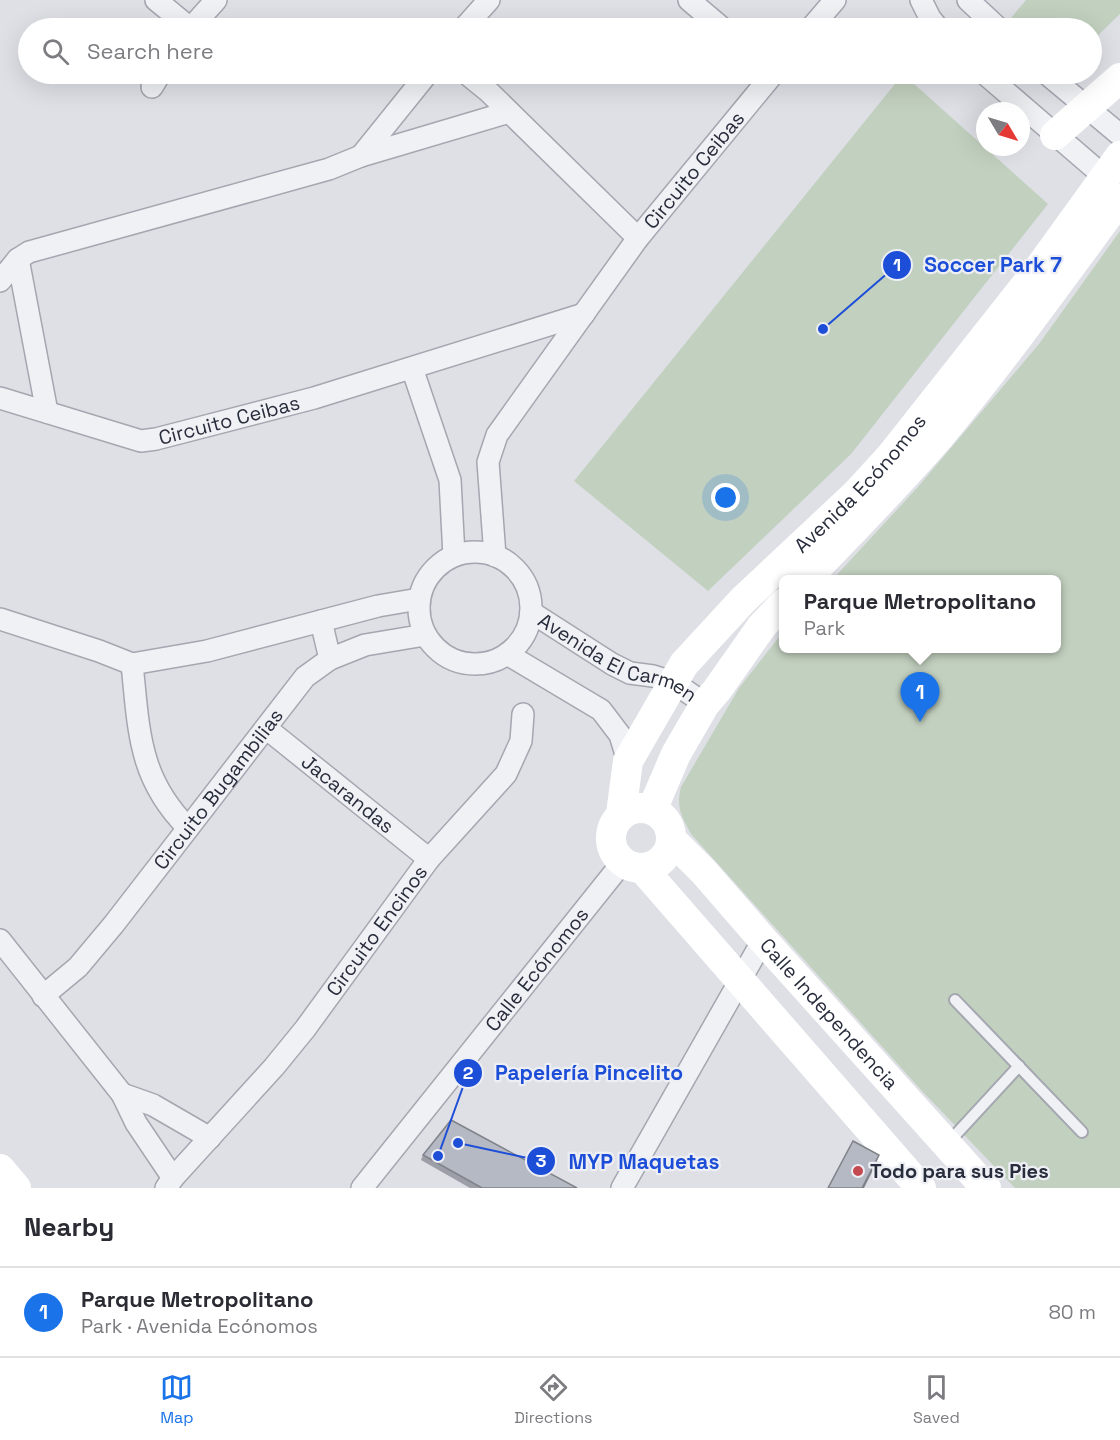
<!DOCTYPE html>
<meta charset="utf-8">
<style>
body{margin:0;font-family:"Space Grotesk",sans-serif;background:#f7f7f7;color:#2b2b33}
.compass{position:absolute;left:976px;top:102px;width:54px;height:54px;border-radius:50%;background:#fff;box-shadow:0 6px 24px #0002;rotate:128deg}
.you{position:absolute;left:726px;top:498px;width:21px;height:21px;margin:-15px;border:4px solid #fff;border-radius:50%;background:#1a73e8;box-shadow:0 0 0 9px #1a73e833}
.badge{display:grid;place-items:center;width:39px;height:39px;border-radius:50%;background:#1a73e8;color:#fff;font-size:20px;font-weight:700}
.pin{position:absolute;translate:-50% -50px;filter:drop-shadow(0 2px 3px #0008)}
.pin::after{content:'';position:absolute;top:32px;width:21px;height:18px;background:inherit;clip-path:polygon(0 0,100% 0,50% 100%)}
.popup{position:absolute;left:779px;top:575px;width:282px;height:78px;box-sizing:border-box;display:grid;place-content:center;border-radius:9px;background:#fff;filter:drop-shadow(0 2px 4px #0005);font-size:20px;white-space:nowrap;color:#7c7c81}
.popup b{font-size:22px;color:#2b2b33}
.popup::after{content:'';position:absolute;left:50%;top:100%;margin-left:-12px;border:12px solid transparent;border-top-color:#fff}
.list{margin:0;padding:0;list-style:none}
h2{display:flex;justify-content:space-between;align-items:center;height:78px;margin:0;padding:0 24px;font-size:26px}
h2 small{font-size:20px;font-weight:400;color:#7c7c81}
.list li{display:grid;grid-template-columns:39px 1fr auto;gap:18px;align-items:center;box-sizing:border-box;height:90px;padding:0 24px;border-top:2px solid #e1e1e2}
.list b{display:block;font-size:22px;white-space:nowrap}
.list p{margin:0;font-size:20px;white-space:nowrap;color:#7c7c81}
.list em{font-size:20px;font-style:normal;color:#7c7c81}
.icon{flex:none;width:33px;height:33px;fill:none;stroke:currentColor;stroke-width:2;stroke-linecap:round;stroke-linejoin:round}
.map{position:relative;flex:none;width:1120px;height:1188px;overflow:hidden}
.search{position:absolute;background:#fff;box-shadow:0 6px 24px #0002;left:18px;right:18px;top:18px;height:66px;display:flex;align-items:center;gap:15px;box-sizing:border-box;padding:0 21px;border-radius:33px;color:#7c7c81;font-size:22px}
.sheet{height:168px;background:#fff}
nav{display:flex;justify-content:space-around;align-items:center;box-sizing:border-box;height:84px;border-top:2px solid #e1e1e2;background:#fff;font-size:16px;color:#7c7c81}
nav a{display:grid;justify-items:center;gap:3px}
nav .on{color:#1a73e8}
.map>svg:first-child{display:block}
.green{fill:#c2d0bf}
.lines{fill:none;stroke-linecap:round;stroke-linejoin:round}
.lane-casing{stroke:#a4a7b0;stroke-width:14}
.street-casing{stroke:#a4a7b0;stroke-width:24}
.lane{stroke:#f0f1f5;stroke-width:10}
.street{stroke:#f0f1f5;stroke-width:21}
.secondary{stroke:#fff;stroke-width:30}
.wall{fill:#9c9fa8}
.shaded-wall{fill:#7f8288}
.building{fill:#b5b9c3;stroke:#7f8288;stroke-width:1.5}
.poi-dot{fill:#c54950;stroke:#edeff4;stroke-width:2}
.labels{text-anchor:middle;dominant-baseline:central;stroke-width:4.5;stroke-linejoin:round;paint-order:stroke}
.street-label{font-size:20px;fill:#282d3c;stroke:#edeff4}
.poi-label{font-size:20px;font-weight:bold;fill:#282d3c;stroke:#edeff4;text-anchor:start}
.leader{fill:none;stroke:#1d4ed8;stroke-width:2}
.callout-dot{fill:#1d4ed8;stroke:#edeff4;stroke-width:2}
.mark-label{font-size:18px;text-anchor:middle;font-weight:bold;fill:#fff}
.callout-label{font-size:21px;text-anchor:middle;font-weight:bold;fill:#1d4ed8;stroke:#edeff4;stroke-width:4.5;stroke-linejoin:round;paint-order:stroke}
</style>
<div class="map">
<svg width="1120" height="1188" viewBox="0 0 1120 1188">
<rect width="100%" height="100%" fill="#dee0e6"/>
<g class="green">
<path d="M1026,0h94v14l-28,27v-13h-67l-14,-10z"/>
<path d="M903,74l145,130 -197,250 -143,137 -134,-110z"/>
<path d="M1120,231v957h-105l-93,-97 -231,-257c-10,-19 -15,-26 -10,-47l58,-99 44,-56 1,16h272v-68l-223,-1 84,-91 122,-144z"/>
</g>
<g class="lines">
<defs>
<g id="lane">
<path d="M955,1000l127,132"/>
<path d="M948,1143l71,-77"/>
</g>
<g id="street">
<path d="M156,0l34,28"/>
<path d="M689,0l33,28"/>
<path d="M921,0l9,18 8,10"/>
<path d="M968,0l30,28"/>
<path d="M191,28l25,-28"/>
<path d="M464,28l25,-28"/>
<path d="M811,28l24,-28"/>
<path d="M467,74l21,17 150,147"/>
<path d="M985,74l129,111"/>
<path d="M1047,74l73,61"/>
<path d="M152,87l8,-13"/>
<path d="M361,156l66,-82"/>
<path d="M18,259l29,153"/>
<path d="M0,281l18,-22 11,-7 300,-83 32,-13 148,-44"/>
<path d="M412,368l38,112 4,76"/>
<path id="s1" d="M0,398l141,43 15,-2 158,-41 270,-84"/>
<circle cx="475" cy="608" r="56"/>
<path id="s2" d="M495,556l-7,-94 9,-27 141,-197 135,-164"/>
<path id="s3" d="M531,612l81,52 18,9 23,3 20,6 32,22"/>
<path d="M0,619l99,32 33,13 75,-13 171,-45 41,-7"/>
<path d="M321,621l9,38"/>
<path d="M507,654l94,56 19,25 8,26"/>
<path d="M132,664c7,66 6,114 56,164"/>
<path id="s4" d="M266,728l163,131"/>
<path d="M0,940l122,154 14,29 37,55"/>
<path id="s5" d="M43,996l35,-29 36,-43 191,-247 25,-18 35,-14 60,-10"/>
<path d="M122,1094l31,11 57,33"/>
<path id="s6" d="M166,1188l7,-10 101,-111 31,-38 124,-170 77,-85 15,-33 2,-27"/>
<path id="s7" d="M362,1188l260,-325"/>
<path d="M622,1188l141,-248"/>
</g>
</defs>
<use href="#lane" class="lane-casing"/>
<use href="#street" class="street-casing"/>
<use href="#lane" class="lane"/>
<use href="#street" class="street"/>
<g class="secondary">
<path d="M1055,135l65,-57"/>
<path d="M805,580c46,-48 92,-94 135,-144 63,-76 121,-157 180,-237"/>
<circle cx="641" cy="838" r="30"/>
<path d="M652,810l24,-56 29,-50 12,-14 45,-64 22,-23"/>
<path id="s8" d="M621,814l7,-53 56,-97 59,-64 114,-107 33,-36 147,-186 83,-115"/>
<path id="s9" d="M671,839l33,33 59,68 223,248"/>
<path d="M643,869l278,319"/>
<path d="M0,1169l16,19"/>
</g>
</g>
<path class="wall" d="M423,1155l154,33h-107l-49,-28z"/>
<path class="shaded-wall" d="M879,1155l-4,11 -11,22h-2z"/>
<g class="building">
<path d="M451,1120l126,68h-95l-59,-33z"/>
<path d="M853,1141l26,14 -17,33h-34z"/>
</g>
<circle class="poi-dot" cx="858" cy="1171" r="6"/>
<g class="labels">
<g class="street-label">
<text stroke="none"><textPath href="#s2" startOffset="453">Circuito Ceibas</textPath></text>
<text stroke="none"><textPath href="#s1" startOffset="238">Circuito Ceibas</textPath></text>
<text stroke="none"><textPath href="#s8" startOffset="418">Avenida Ecónomos</textPath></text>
<text stroke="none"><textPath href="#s3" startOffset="99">Avenida El Carmen</textPath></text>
<text stroke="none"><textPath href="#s5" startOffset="272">Circuito Bugambilias</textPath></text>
<text stroke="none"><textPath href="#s4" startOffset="105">Jacarandas</textPath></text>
<text stroke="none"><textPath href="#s6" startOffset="333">Circuito Encinos</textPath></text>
<text stroke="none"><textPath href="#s7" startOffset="280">Calle Ecónomos</textPath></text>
<text stroke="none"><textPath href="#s9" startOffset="236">Calle Independencia</textPath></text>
</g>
<g class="poi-label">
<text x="870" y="1171">Todo para sus Pies</text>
</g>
</g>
<path class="leader" d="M823 329L897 265M438 1156L468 1073M458 1143L541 1161"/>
<g class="callout-dot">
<circle cx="823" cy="329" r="6"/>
<circle cx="438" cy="1156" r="6"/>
<circle cx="458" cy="1143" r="6"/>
<circle cx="897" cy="265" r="15"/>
<circle cx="468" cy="1073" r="15"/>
<circle cx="541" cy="1161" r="15"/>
</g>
<g class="mark-label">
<text x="897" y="271">1</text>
<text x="468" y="1079">2</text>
<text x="541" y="1167">3</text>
</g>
<g class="callout-label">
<text x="993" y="272">Soccer Park 7</text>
<text x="589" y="1080">Papelería Pincelito</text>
<text x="644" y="1169">MYP Maquetas</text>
</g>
</svg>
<svg class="compass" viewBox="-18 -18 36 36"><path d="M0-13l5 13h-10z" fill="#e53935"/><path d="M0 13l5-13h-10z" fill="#7c7c81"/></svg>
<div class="you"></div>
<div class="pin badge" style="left:920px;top:722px">1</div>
<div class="popup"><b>Parque Metropolitano</b>Park</div>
<div class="search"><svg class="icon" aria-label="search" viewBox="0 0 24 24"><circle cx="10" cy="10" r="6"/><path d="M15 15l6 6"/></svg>Search here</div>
</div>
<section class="sheet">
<h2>Nearby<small></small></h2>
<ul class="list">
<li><span class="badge">1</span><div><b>Parque Metropolitano</b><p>Park · Avenida Ecónomos</p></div><em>80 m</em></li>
</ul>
</section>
<nav>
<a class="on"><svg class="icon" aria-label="map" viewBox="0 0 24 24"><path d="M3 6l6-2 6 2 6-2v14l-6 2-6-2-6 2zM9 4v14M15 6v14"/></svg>Map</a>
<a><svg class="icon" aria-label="directions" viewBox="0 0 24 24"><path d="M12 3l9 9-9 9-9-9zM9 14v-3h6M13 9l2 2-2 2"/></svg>Directions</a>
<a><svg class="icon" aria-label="saved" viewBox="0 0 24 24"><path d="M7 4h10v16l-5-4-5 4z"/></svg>Saved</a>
</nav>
